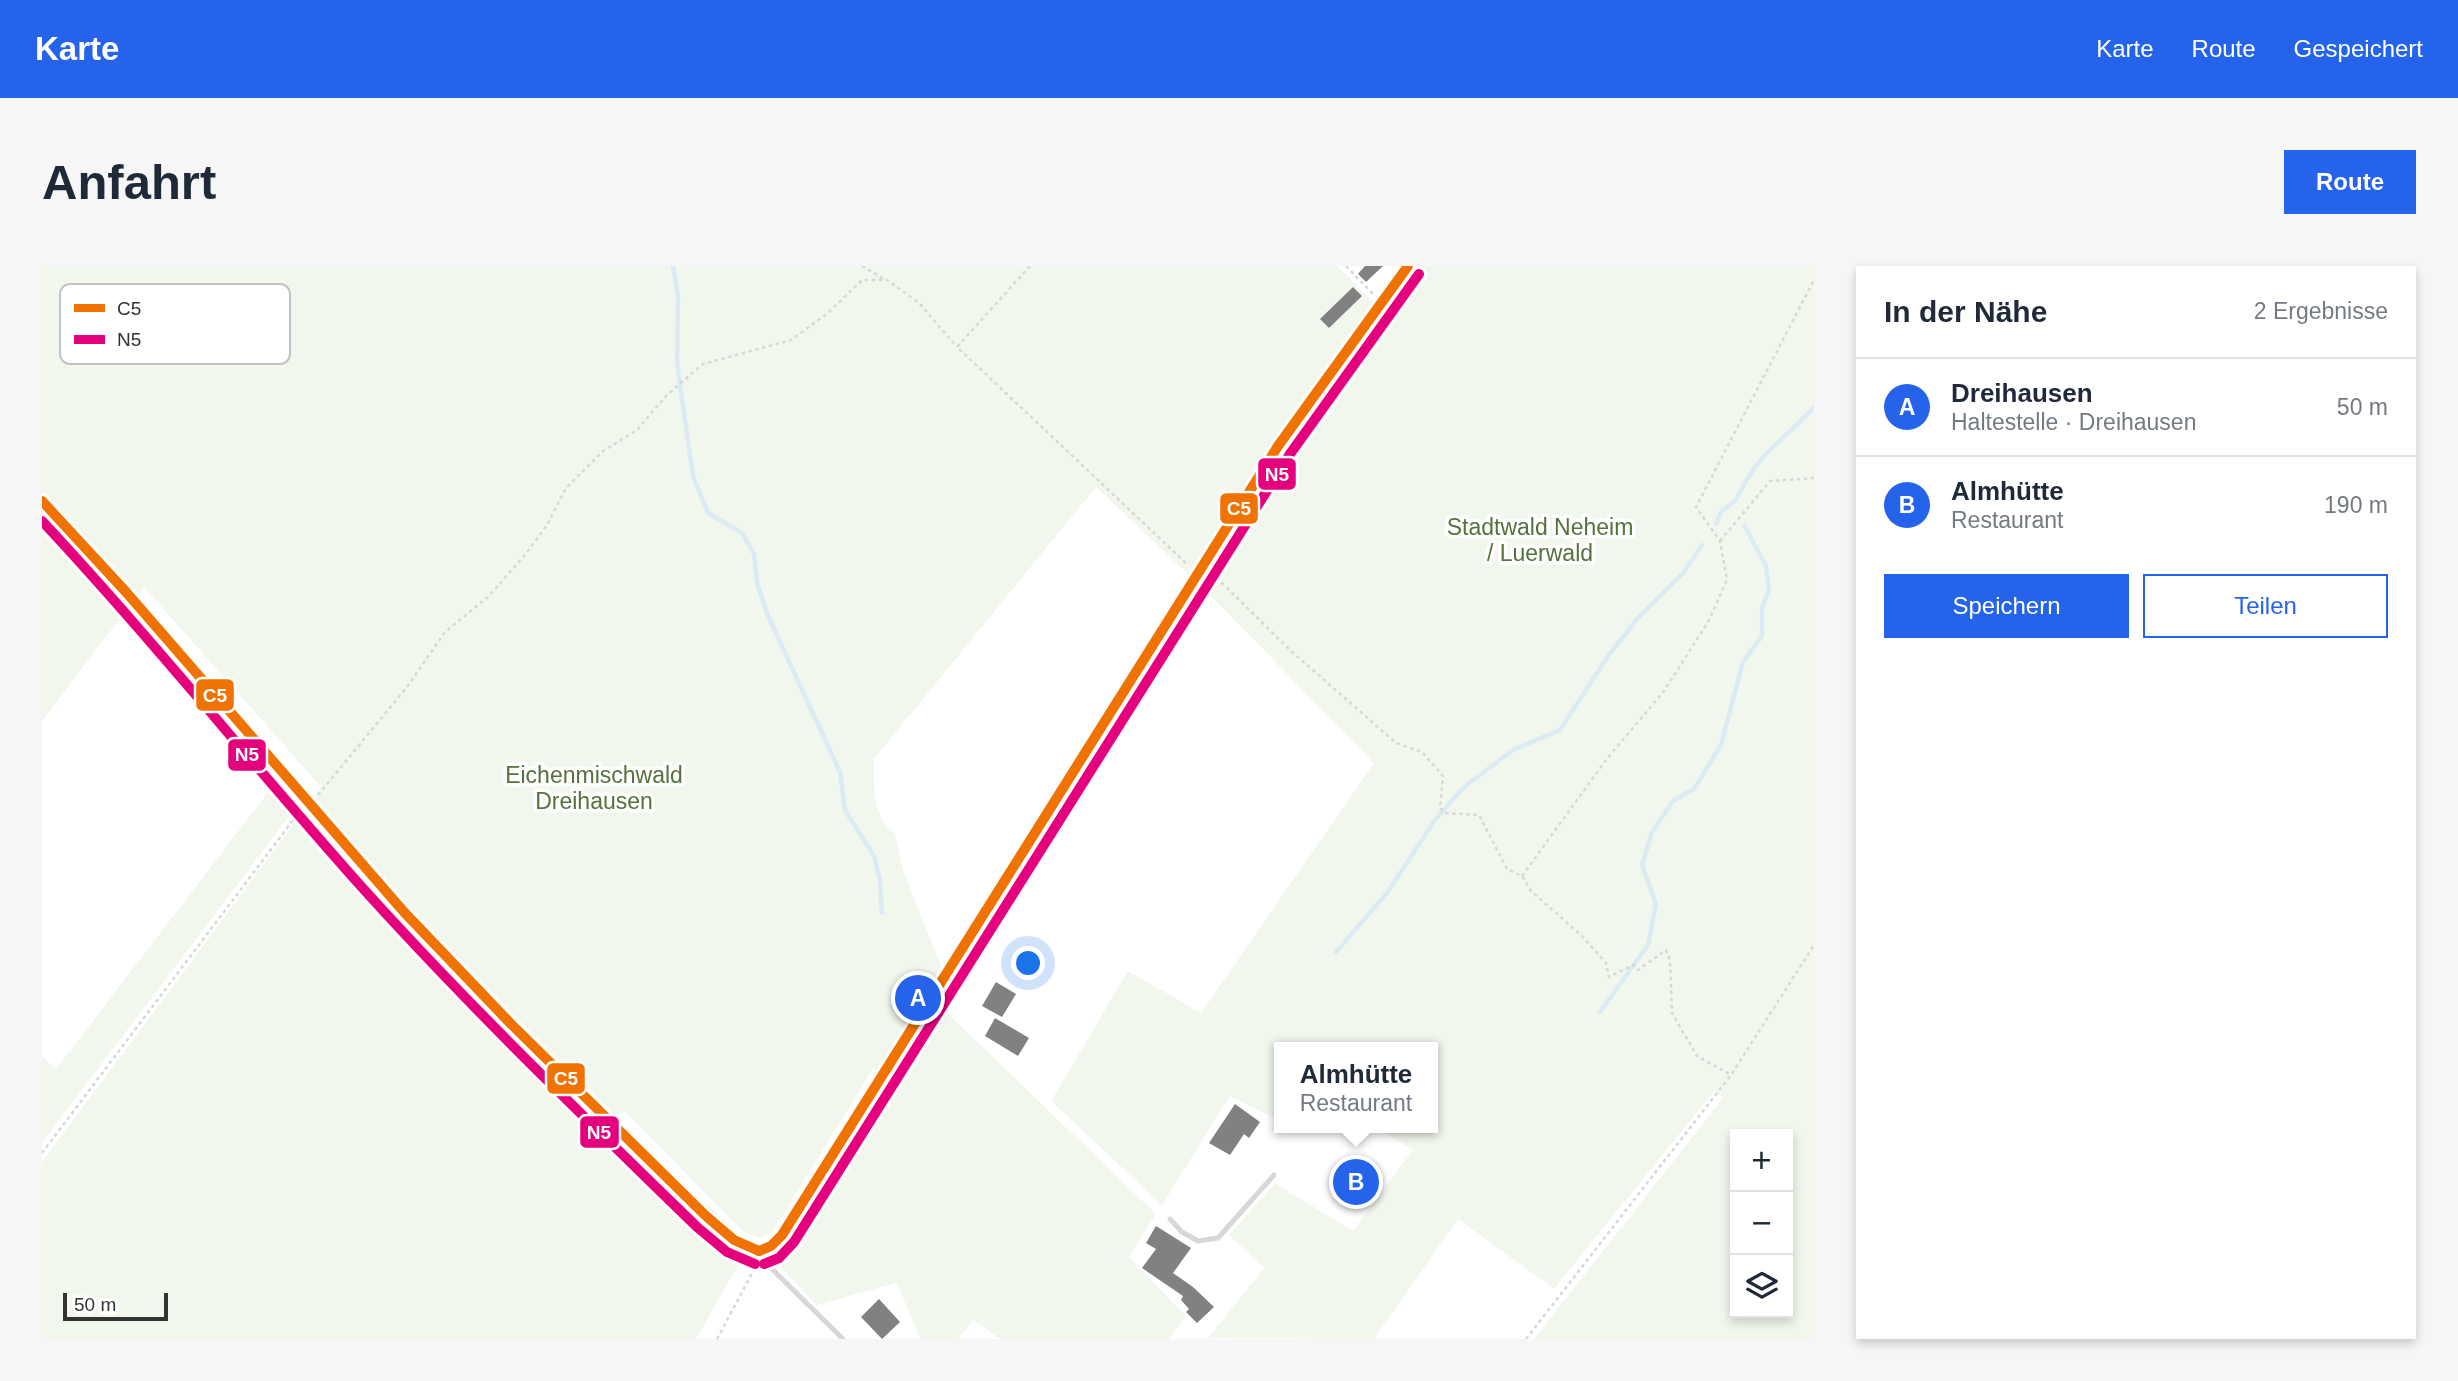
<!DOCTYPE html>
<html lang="de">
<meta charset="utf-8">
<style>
body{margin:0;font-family:Arial,sans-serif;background:#f6f6f7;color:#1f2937}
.controls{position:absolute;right:21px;bottom:21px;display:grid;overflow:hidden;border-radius:0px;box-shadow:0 4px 10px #0003}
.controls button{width:63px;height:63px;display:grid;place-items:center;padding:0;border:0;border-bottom:2px solid #e0e1e3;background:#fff;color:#1f2937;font:35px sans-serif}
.scale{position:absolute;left:21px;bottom:18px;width:105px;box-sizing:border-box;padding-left:7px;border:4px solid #333;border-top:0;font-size:19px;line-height:24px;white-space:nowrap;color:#333;-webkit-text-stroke:5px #fff;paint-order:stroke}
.you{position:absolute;left:987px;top:698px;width:24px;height:24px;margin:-18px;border:5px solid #fff;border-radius:50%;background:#1a73e8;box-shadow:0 0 0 10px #1a73e833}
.badge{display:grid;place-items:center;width:46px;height:46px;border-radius:50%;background:#2563eb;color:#fff;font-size:23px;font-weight:700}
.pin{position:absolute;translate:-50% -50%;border:4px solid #fff;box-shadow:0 2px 7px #0006}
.popup{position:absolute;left:1232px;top:776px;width:164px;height:91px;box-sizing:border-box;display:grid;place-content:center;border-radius:0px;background:#fff;filter:drop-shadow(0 2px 5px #0005);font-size:23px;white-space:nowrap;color:#747a83}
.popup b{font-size:26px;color:#1f2937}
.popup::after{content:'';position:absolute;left:50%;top:100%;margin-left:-14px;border:14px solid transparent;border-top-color:#fff}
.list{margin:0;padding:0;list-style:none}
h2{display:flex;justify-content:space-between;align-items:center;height:91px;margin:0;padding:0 28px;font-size:30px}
h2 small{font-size:23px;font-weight:400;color:#747a83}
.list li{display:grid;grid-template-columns:46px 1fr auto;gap:21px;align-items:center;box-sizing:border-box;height:98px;padding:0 28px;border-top:2px solid #e0e1e3}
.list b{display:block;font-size:26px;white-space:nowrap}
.list p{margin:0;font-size:23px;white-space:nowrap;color:#747a83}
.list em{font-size:23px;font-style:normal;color:#747a83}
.actions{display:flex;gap:14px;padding:21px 28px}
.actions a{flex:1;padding:16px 0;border:2px solid #2563eb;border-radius:0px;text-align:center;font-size:24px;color:#2563eb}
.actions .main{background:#2563eb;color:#fff}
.icon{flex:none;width:38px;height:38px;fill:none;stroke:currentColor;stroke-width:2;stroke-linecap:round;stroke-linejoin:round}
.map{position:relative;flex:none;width:1772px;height:1073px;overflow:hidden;border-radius:0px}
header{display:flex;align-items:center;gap:42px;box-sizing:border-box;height:98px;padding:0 35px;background:#2563eb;color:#fff}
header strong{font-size:33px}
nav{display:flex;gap:38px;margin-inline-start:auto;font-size:24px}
.intro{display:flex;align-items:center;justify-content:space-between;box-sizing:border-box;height:168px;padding:0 42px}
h1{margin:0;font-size:49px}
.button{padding:18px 32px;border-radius:0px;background:#2563eb;color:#fff;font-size:24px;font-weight:700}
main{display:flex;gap:42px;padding:0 42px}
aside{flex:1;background:#fff;border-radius:0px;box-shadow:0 4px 10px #0003}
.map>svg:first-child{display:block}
.green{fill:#f2f7ee;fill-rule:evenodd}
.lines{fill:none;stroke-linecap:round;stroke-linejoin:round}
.stream{stroke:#dceaf4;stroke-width:4.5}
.building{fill:#818181}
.path{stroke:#d7d7d7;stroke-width:2.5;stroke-dasharray:3.5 3.5;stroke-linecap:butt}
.service{stroke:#d7d7d7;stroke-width:5}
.minor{stroke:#d7d7d7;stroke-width:10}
.bus-1-casing{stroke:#fff;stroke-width:16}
.bus-2-casing{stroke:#fff;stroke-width:16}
.bus-1{stroke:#f07200;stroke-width:10}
.bus-2{stroke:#e5007d;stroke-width:10}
.labels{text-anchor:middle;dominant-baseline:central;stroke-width:7;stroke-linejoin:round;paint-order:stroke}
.park-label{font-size:23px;fill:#54723c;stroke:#fff}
.key{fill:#fff;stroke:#c2c2c2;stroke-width:2}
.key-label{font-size:19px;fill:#333}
.line-badge{stroke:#fff;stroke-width:2.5}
.badge-label{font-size:19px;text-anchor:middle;font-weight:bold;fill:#fff}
</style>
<header>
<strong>Karte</strong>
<nav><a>Karte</a><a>Route</a><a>Gespeichert</a></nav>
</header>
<div class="intro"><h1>Anfahrt</h1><a class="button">Route</a></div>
<main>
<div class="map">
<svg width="1772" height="1073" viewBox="0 0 1772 1073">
<rect width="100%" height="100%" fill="#fff"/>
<g class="green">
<path d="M0,0h1295l49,49 36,-49h392v1073h-280l189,-241 -8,-8 -161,199 -96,-70 -84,120 -166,-1 56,-70 -35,-33 46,-52 78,48 60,-81 -35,-22h55v-81h-154v65l-5,6 -44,-22 -68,109 -111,-104 77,-130 73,42 173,-250 -168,-172 -110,-104 -222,272c0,24 -2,60 21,74l8,37 38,96 -66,108 -1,-7 -101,164 -14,7 -15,-6 -120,-121 -29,20 145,131 -44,77h-654v-177l279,-375 -177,-200 -102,134zM1693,868h53v179h-53z"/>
<path d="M234,516l19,26 -253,335v-87l14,13z"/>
<path d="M898,740l216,208 -27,43 57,59 -17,23h-169l-27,-19 -15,19h-38l-23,-56 -81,22 -38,-42z"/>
</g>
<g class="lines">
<g class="stream">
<path d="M631,0l5,31 -1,66 16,113 15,37 34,20 12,21 3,29 11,33 72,156 5,38 29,46 6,24 2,33"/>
<path d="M1674,258l6,-14c17,-8 17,-19 27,-34 17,-27 44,-45 65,-69"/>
<path d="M1294,686l51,-59 48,-73 29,-33 49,-37 47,-20 48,-74 30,-38 45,-45 19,-28"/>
<path d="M1558,746l48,-67 8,-41 -14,-39 10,-33 21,-31 21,-12 27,-44 22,-83 19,-26v-28l7,-18 -3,-24 -22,-41"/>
</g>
</g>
<g class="building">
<path d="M1323,0h18l-17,16 -8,-8z"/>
<path d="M1311,21l9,9 -33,32 -9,-9z"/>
<path d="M954,716l20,12 -14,23 -20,-11z"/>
<path d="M953,752l34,20 -11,18 -33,-20z"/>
<path d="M1193,838l25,18 -11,16 -5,-4 -14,21 -21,-12z"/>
<path d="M1315,890l23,16 -26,36 -22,-15z"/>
<path d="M1114,960l35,22 -18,25 20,14 21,20 -17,16 -11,-11 3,-3 -8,-9 2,-4 -41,-28 14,-19 -10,-6z"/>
<path d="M837,1033l21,23 -18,17 -21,-22z"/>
</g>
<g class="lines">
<g class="path">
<path d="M820,0l22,13"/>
<path d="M988,0l-73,81 231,218"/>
<path d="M1304,0l27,28"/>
<path d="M1678,275l50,-60 44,-3"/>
<path d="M1167,311l10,3 71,70 106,93 26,9 21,24 -3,32 5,5 34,2 28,54 15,7 9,15 51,45 24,27 3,14 24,-12 5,5 28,-20 4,10 2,53 25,43 34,19"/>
<path d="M276,529l89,-108 38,-55 44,-36 36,-41 22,-30 19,-37 37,-37 34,-21 30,-35 36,-31 88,-24 37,-27 34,-33h25l32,23 38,44"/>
<path d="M1480,610l84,-116 58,-69 44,-69 19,-42 -7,-39 -24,-34 118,-227"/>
<path d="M0,887l258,-342"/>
<path d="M675,1073l40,-75"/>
<path d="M1484,1073l205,-264 83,-130"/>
</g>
<g class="service">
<path d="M1128,953l12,13 16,9 20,-3 56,-63"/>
<path d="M717,985l13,18 71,70"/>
</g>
<path class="minor" d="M0,235l328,374 244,252 130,119 9,4 13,-1 16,-14 496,-789 130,-180"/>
<defs>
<g id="bus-1">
<path d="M0,235l84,91 278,320 107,112 195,192 28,24 25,11"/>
<path d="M717,985l12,-5 11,-11 496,-789 130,-180"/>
</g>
<g id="bus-2">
<path d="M0,255c110,118 210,243 317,363 107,119 223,231 338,343l30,25 28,12"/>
<path d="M722,998l15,-6 15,-16 496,-788 129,-180"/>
</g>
</defs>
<use href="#bus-1" class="bus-1-casing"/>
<use href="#bus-2" class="bus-2-casing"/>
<use href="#bus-1" class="bus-1"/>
<use href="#bus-2" class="bus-2"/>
</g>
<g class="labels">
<g class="park-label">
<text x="1498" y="261">Stadtwald Neheim<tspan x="1498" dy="26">/ Luerwald</tspan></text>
<text x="552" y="509">Eichenmischwald<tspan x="552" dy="26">Dreihausen</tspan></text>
</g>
</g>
<rect x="18" y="18" width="230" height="80" rx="10" class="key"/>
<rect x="32" y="38" width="31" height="8" fill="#f07200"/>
<rect x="32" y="69" width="31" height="9" fill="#e5007d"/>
<g class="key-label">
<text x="75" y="49">C5</text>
<text x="75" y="80">N5</text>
</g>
<g class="line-badge">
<rect x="1215" y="191" width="40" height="34" rx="7" fill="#e5007d"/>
<rect x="1177" y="226" width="40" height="33" rx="7" fill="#f07200"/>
<rect x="153" y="412" width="40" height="34" rx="7" fill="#f07200"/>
<rect x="185" y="472" width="40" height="34" rx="7" fill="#e5007d"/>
<rect x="504" y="796" width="40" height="33" rx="7" fill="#f07200"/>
<rect x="537" y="849" width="41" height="34" rx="7" fill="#e5007d"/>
</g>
<g class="badge-label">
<text x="1235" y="215">N5</text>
<text x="1197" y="249">C5</text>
<text x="173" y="436">C5</text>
<text x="205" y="495">N5</text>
<text x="524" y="819">C5</text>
<text x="557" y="873">N5</text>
</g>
</svg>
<div class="controls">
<button>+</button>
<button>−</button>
<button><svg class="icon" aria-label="layers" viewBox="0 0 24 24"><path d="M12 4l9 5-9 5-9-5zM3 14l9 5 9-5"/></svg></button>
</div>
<div class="scale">50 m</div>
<div class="you"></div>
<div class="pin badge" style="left:876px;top:732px">A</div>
<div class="pin badge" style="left:1314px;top:916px">B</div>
<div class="popup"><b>Almhütte</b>Restaurant</div>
</div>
<aside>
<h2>In der Nähe<small>2 Ergebnisse</small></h2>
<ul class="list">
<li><span class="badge">A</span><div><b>Dreihausen</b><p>Haltestelle · Dreihausen</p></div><em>50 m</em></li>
<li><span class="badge">B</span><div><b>Almhütte</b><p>Restaurant</p></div><em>190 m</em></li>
</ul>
<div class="actions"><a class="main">Speichern</a><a>Teilen</a></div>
</aside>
</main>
